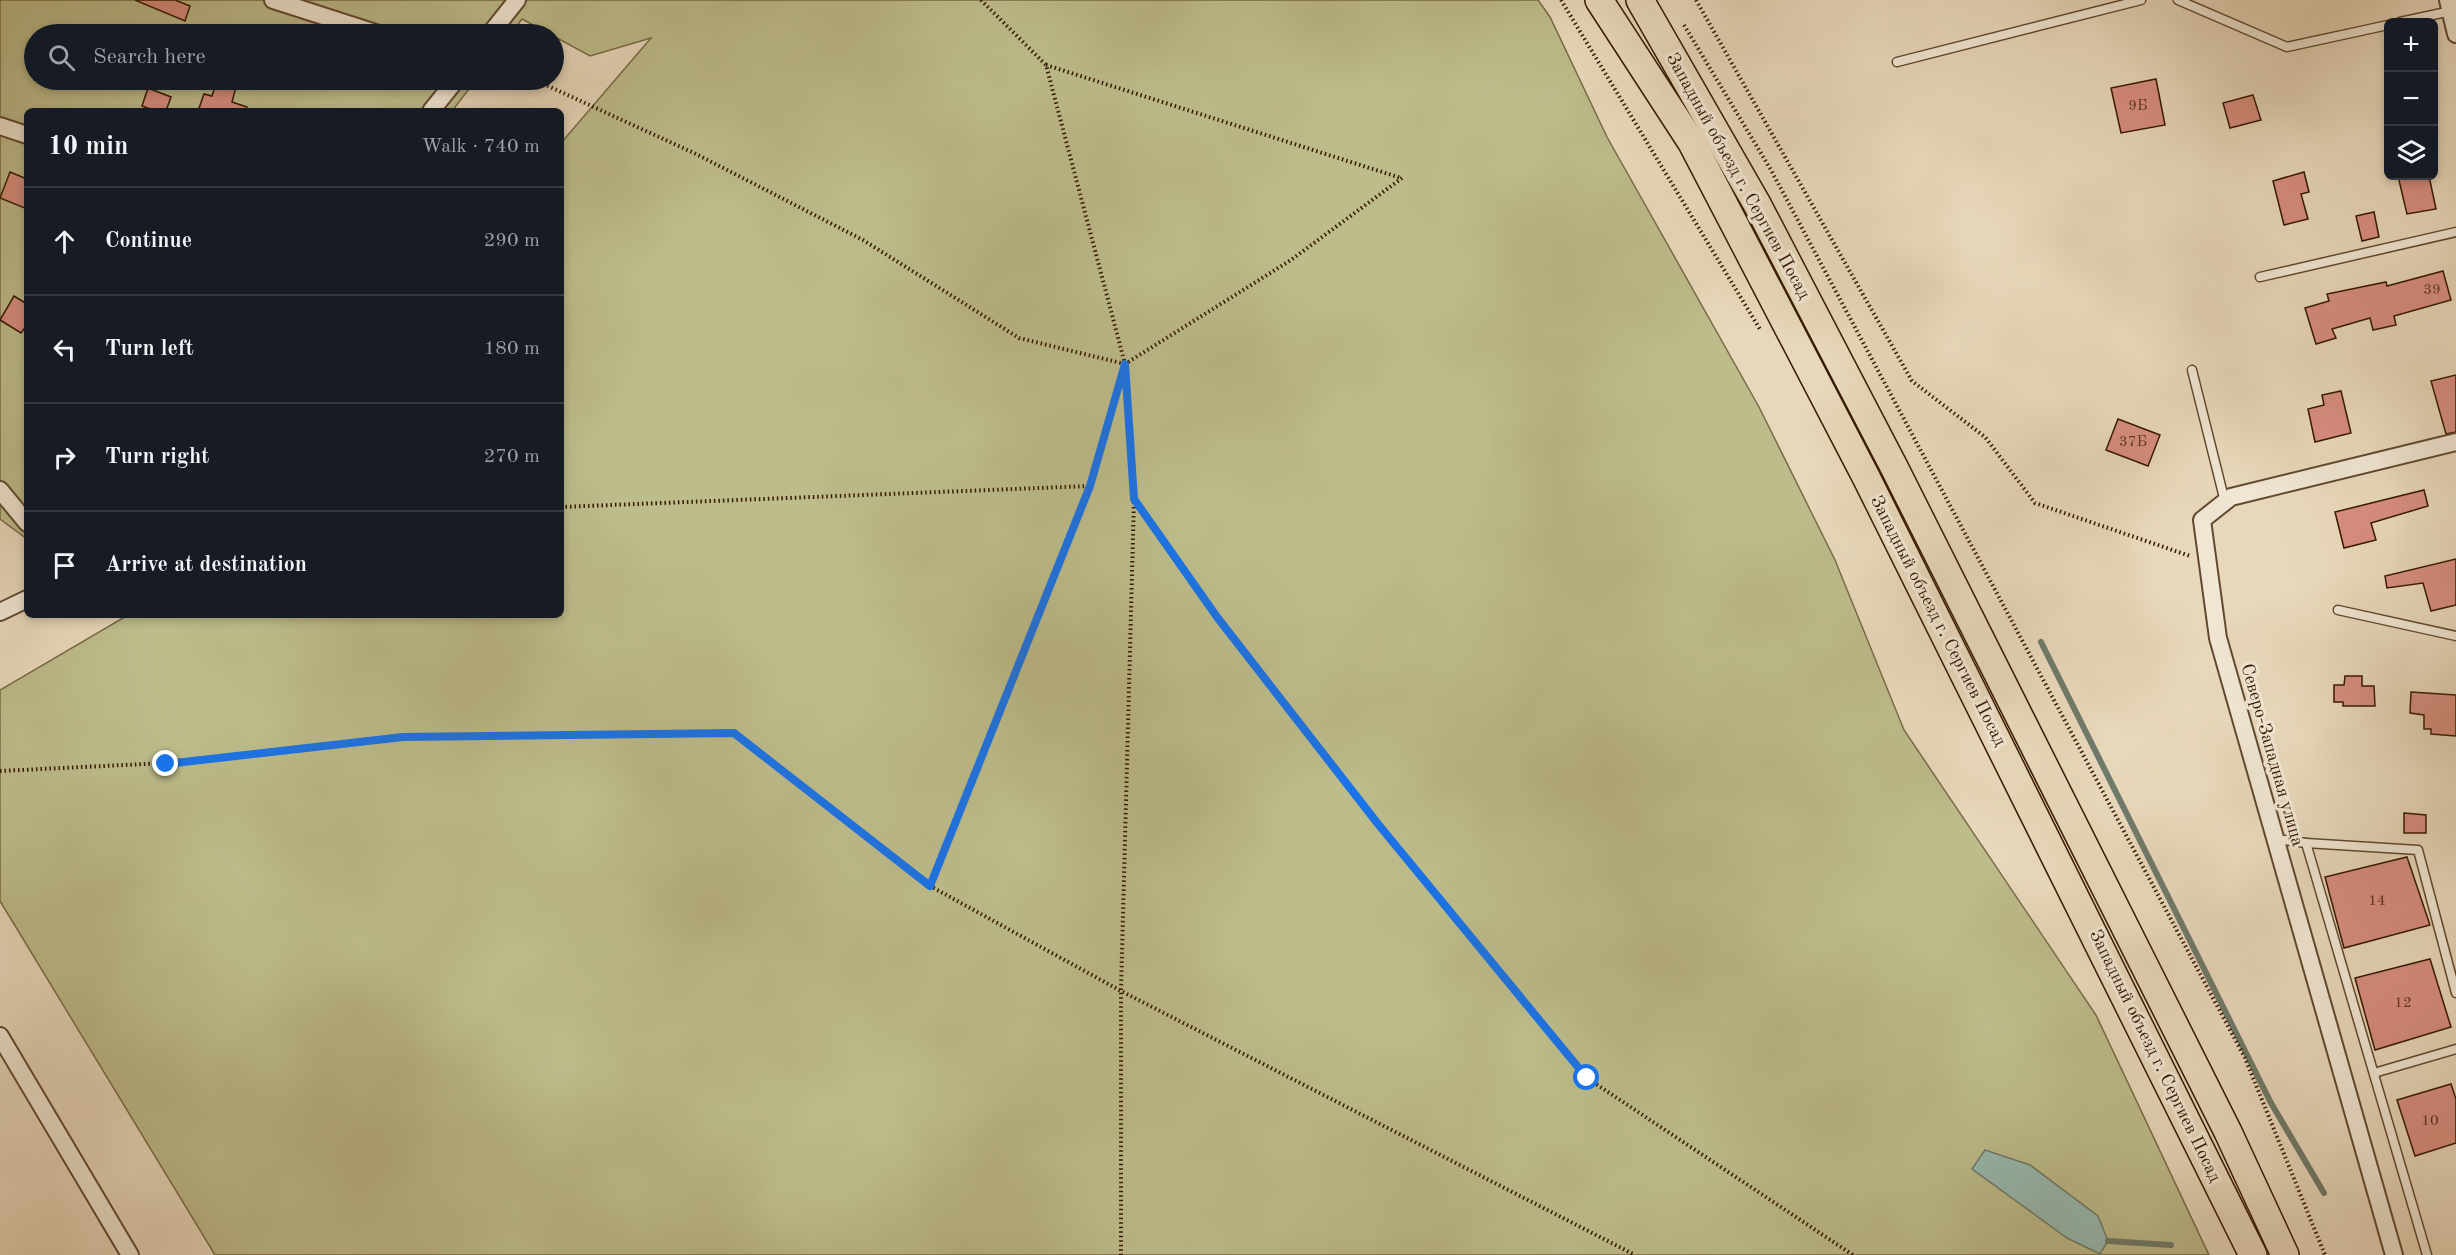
<!DOCTYPE html>
<meta charset="utf-8">
<style>
body{margin:0;font-family:"Old Standard TT",serif;background:#242831;color:#f1f3f6}
.controls{position:absolute;right:18px;top:18px;display:grid;overflow:hidden;border-radius:9px;box-shadow:0 3px 9px #0003}
.controls button{width:54px;height:54px;display:grid;place-items:center;padding:0;border:0;border-bottom:2px solid #363941;background:#171b24;color:#f1f3f6;font:30px sans-serif}
.stop{position:absolute;width:18px;height:18px;margin:-14px;border:4px solid #1a73e8;border-radius:50%;background:#fff}
.stop.end{background:#1a73e8;border-color:#fff;box-shadow:0 2px 6px #0008}
.list{margin:0;padding:0;list-style:none}
h2{display:flex;justify-content:space-between;align-items:center;height:78px;margin:0;padding:0 24px;font-size:26px}
h2 small{font-size:20px;font-weight:400;color:#9ea1a6}
.list li{display:grid;grid-template-columns:39px 1fr auto;gap:18px;align-items:center;box-sizing:border-box;height:108px;padding:0 24px;border-top:2px solid #363941}
.list b{display:block;font-size:22px;white-space:nowrap}
.list em{font-size:20px;font-style:normal;color:#9ea1a6}
.icon{flex:none;width:33px;height:33px;fill:none;stroke:currentColor;stroke-width:2;stroke-linecap:round;stroke-linejoin:round}
.map{position:relative;flex:none;width:2456px;height:1255px;overflow:hidden}
.search{position:absolute;background:#171b24;box-shadow:0 3px 9px #0003;left:24px;top:24px;width:540px;height:66px;display:flex;align-items:center;gap:15px;box-sizing:border-box;padding:0 21px;border-radius:33px;color:#9ea1a6;font-size:22px}
.panel{position:absolute;background:#171b24;box-shadow:0 3px 9px #0003;left:24px;top:108px;width:540px;height:510px;border-radius:9px}
.map>svg:first-child{display:block}
.green{fill:#bdbc8b;stroke:#7a6a46;stroke-width:1.5}
.water{fill:#97bab0;stroke:#707a6a;stroke-width:1.5}
.lines{fill:none;stroke-linecap:round;stroke-linejoin:round}
.stream{stroke:#707a6a;stroke-width:6}
.building{fill:#d78e80;stroke:#361900;stroke-width:1.5}
.lane-casing{stroke:#62492f;stroke-width:11}
.street-casing{stroke:#62492f;stroke-width:20}
.primary-casing{stroke:#361900;stroke-width:30}
.path{stroke:#361900;stroke-width:4;stroke-dasharray:1.5 3;stroke-linecap:butt}
.lane{stroke:#f0e6d3;stroke-width:8}
.street{stroke:#f0e6d3;stroke-width:16}
.primary{stroke:#e8d8bb;stroke-width:27}
.route{stroke:#1a73e8;stroke-width:8}
.labels{text-anchor:middle;dominant-baseline:central;stroke-width:6;stroke-linejoin:round;paint-order:stroke}
.number-label{font-size:15px;fill:#5e3620}
.street-label{font-size:18px;fill:#361900;stroke:#f0e6d3}
</style>
<div class="map">
<svg width="2456" height="1255" viewBox="0 0 2456 1255">
<rect width="100%" height="100%" fill="#e8d8bb"/>
<filter id="stains"><feTurbulence type="fractalNoise" baseFrequency=".00333" numOctaves="4"/><feColorMatrix values="0 0 0 0 .2 0 0 0 0 .09 0 0 0 0 .02 0 0 0 .5 -.17"/></filter>
<radialGradient id="worn" r=".72"><stop offset=".6" stop-color="#630" stop-opacity="0"/><stop offset="1" stop-color="#630" stop-opacity=".3"/></radialGradient>
<path class="green" d="M0,0h1538l12,17 57,120 152,270 76,153 69,170 192,285 113,240h-1994l-215,-354v-211l128,-75h433v-472l90,-105 -61,18 -68,-37 -11,15h-477v46h442l-24,31h-425v428l-27,-20z"/>
<path class="water" d="M1985,1150l45,15 68,51 10,25 -8,13 -33,-16 -95,-69z"/>
<g class="lines">
<g class="stream">
<path d="M2041,642l230,461 53,90"/>
<path d="M2108,1241l63,4"/>
</g>
</g>
<g class="building">
<path d="M135,0h40l15,6 -5,15z"/>
<path d="M2156,79l9,46 -44,8 -10,-45z"/>
<path d="M217,80l20,3 -5,19 15,5 -1,4h-48l6,-17 8,2z"/>
<path d="M148,88l23,9 -5,14h-10l-14,-5z"/>
<path d="M2253,95l8,25 -31,8 -7,-25z"/>
<path d="M10,172l17,7v30l-27,-11z"/>
<path d="M2304,172l5,20 -8,2 7,25 -24,6 -11,-44z"/>
<path d="M2398,176h31l7,33 -29,5z"/>
<path d="M2374,212l5,25 -17,4 -6,-25z"/>
<path d="M2443,271l8,29 -57,16 2,9 -23,5 -3,-12 -38,11 4,9 -20,6 -11,-36 24,-7 -2,-7 59,-12 1,4z"/>
<path d="M14,296l13,8v21l-6,8 -21,-13z"/>
<path d="M2456,375v57l-10,2 -15,-53z"/>
<path d="M2341,391l10,42 -36,9 -7,-33 16,-4 -2,-10z"/>
<path d="M2118,419l42,16 -12,31 -42,-16z"/>
<path d="M2424,490l4,16 -57,17 5,17 -32,8 -9,-36z"/>
<path d="M2456,559v46l-25,6 -8,-28 -36,5 -2,-12z"/>
<path d="M2345,676h17v10h12l1,20h-32v-4h-9v-17h10z"/>
<path d="M2411,692l45,3v41l-25,-2v-5h-7v-14l-14,-2z"/>
<path d="M2404,813l22,2v18h-22z"/>
<path d="M2407,857l23,68 -86,23 -19,-71z"/>
<path d="M2430,959l21,68 -76,23 -20,-72z"/>
<path d="M2451,1084l5,15v44l-41,13 -18,-56z"/>
</g>
<g class="lines">
<defs>
<g id="lane">
<path d="M2178,0l109,47 101,-22"/>
<path d="M2400,22l51,-11"/>
<path d="M1897,62l244,-62"/>
<path d="M2260,277l196,-45"/>
<path d="M2192,370l33,132"/>
<path d="M2338,610l118,26"/>
<path d="M2276,839l30,4 121,412"/>
<path d="M2306,843l112,7 38,143"/>
<path d="M2374,1073l82,-24"/>
</g>
<g id="street">
<path d="M273,0l106,34"/>
<path d="M2448,0l8,34"/>
<path d="M490,34l27,-34"/>
<path d="M431,111l25,-31"/>
<path d="M0,126l27,9"/>
<path d="M0,490l27,33"/>
<path d="M0,612l27,-13"/>
<path d="M0,1036l130,219"/>
<path d="M2394,1255l-176,-617 -16,-118 29,-23 225,-55"/>
</g>
<g id="primary">
<path d="M1599,0l93,143 174,334 387,778"/>
<path d="M1640,0l117,204 137,263 334,665 57,123"/>
</g>
</defs>
<use href="#lane" class="lane-casing"/>
<use href="#street" class="street-casing"/>
<use href="#primary" class="primary-casing"/>
<g class="path">
<path d="M981,0l65,65 79,299 9,135 -13,492v264"/>
<path d="M1561,0l200,331"/>
<path d="M1696,0l216,381 73,56 50,66 155,53"/>
<path d="M1684,25l87,145 474,888 80,197"/>
<path d="M1046,65l355,113"/>
<path d="M535,80l161,74 167,86 156,98 106,26"/>
<path d="M1402,178l-111,82 -166,104 -35,122 -160,400 191,105 514,264"/>
<path d="M1134,499l83,118 161,207 209,254 266,177"/>
<path d="M561,507l529,-21"/>
<path d="M0,771l166,-8 237,-26 330,-4 197,153"/>
</g>
<use href="#lane" class="lane"/>
<use href="#street" class="street"/>
<use href="#primary" class="primary"/>
</g>
<g class="lines">
<path class="route" d="M166,764l237,-27 331,-4 196,153 160,-400 35,-122 9,135 83,118 161,207 209,254"/>
</g>
<g class="labels">
<g class="number-label">
<text x="2138" y="106">9Б</text>
<text x="2432" y="290">39</text>
<text x="2133" y="442">37Б</text>
<text x="2377" y="901">14</text>
<text x="2403" y="1003">12</text>
<text x="2430" y="1121">10</text>
</g>
<g class="street-label">
<text transform="translate(1738 176) rotate(61)">Западный объезд г. Сергиев Посад</text>
<text transform="translate(1938 621) rotate(63)">Западный объезд г. Сергиев Посад</text>
<text transform="translate(2272 755) rotate(74)">Северо-Западная улица</text>
<text transform="translate(2155 1056) rotate(64)">Западный объезд г. Сергиев Посад</text>
</g>
</g>
<rect width="100%" height="100%" filter="url(#stains)"/>
<rect width="100%" height="100%" fill="url(#worn)"/>
</svg>
<div class="controls">
<button>+</button>
<button>−</button>
<button><svg class="icon" aria-label="layers" viewBox="0 0 24 24"><path d="M12 4l9 5-9 5-9-5zM3 14l9 5 9-5"/></svg></button>
</div>
<div class="stop" style="left:1587px;top:1078px"></div>
<div class="stop end" style="left:166px;top:764px"></div>
<div class="search"><svg class="icon" aria-label="search" viewBox="0 0 24 24"><circle cx="10" cy="10" r="6"/><path d="M15 15l6 6"/></svg>Search here</div>
<section class="panel">
<h2>10 min<small>Walk · 740 m</small></h2>
<ul class="list">
<li><svg class="icon" aria-label="ahead" viewBox="0 0 24 24"><path d="M12 20V5M6 11l6-6 6 6"/></svg><div><b>Continue</b></div><em>290 m</em></li>
<li><svg class="icon" aria-label="left" viewBox="0 0 24 24"><path d="M17 20v-9H6M10 6l-5 5 5 5"/></svg><div><b>Turn left</b></div><em>180 m</em></li>
<li><svg class="icon" aria-label="right" viewBox="0 0 24 24"><path d="M7 20v-9h11M14 6l5 5-5 5"/></svg><div><b>Turn right</b></div><em>270 m</em></li>
<li><svg class="icon" aria-label="arrive" viewBox="0 0 24 24"><path d="M6 21V4h12l-3 4 3 4H6"/></svg><div><b>Arrive at destination</b></div></li>
</ul>
</section>
</div>
